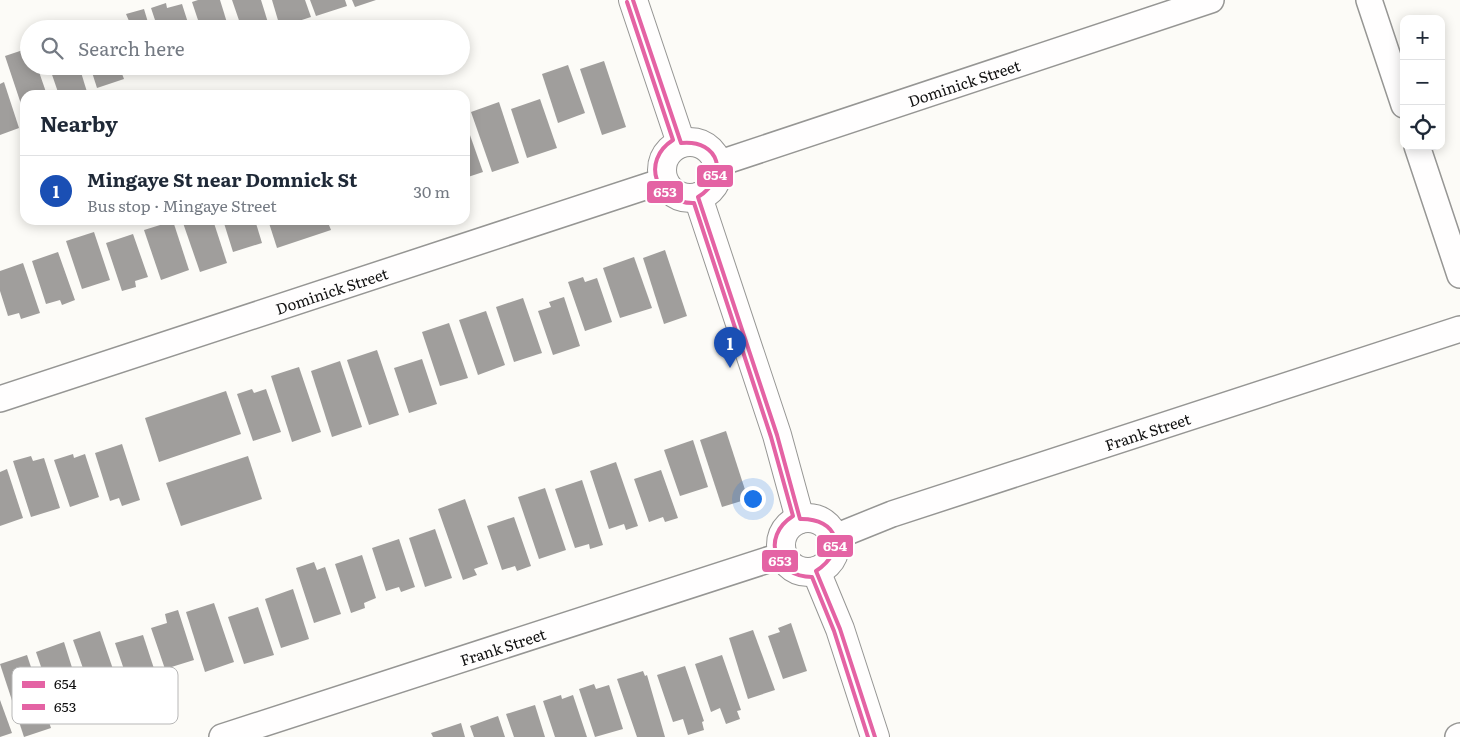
<!DOCTYPE html>
<meta charset="utf-8">
<style>
body{margin:0;font-family:Literata,serif;background:#f6f6f7;color:#1f2937}
.controls{position:absolute;right:15px;top:15px;display:grid;overflow:hidden;border-radius:10px;box-shadow:0 2px 12px #0003}
.controls button{width:45px;height:45px;display:grid;place-items:center;padding:0;border:0;border-bottom:1px solid #e0e1e3;background:#fff;color:#1f2937;font:25px sans-serif}
.you{position:absolute;left:752px;top:498px;width:18px;height:18px;margin:-12px;border:4px solid #fff;border-radius:50%;background:#1a73e8;box-shadow:0 0 0 8px #1a73e833}
.badge{display:grid;place-items:center;width:32px;height:32px;border-radius:50%;background:#636261;color:#fff;font-size:16px;font-weight:700}
.pin{position:absolute;translate:-50% -41px;filter:drop-shadow(0 1px 2px #0008)}
.pin::after{content:'';position:absolute;top:26px;width:18px;height:15px;background:inherit;clip-path:polygon(0 0,100% 0,50% 100%)}
.list{margin:0;padding:0;list-style:none}
h2{display:flex;justify-content:space-between;align-items:center;height:65px;margin:0;padding:0 20px;font-size:21px}
h2 small{font-size:16px;font-weight:400;color:#747a83}
.list li{display:grid;grid-template-columns:32px 1fr auto;gap:15px;align-items:center;box-sizing:border-box;height:70px;padding:0 20px;border-top:1px solid #e0e1e3}
.list b{display:block;font-size:19px;white-space:nowrap}
.list p{margin:0;font-size:16px;white-space:nowrap;color:#747a83}
.list em{font-size:16px;font-style:normal;color:#747a83}
.icon{flex:none;width:28px;height:28px;fill:none;stroke:currentColor;stroke-width:2;stroke-linecap:round;stroke-linejoin:round}
.map{position:relative;flex:none;width:1460px;height:737px;overflow:hidden}
.search{position:absolute;background:#fff;box-shadow:0 2px 12px #0003;left:20px;top:20px;width:450px;height:55px;display:flex;align-items:center;gap:12px;box-sizing:border-box;padding:0 18px;border-radius:28px;color:#747a83;font-size:19px}
.panel{position:absolute;background:#fff;box-shadow:0 2px 12px #0003;left:20px;top:90px;width:450px;height:135px;border-radius:15px}
.map>svg:first-child{display:block}
.building{fill:#a09e9c}
.lines{fill:none;stroke-linecap:round;stroke-linejoin:round}
.minor-casing{stroke:#969694;stroke-width:28}
.tertiary-casing{stroke:#969694;stroke-width:30}
.minor{stroke:#fffefe;stroke-width:25}
.tertiary{stroke:#fffefe;stroke-width:28}
.bus-1-casing{stroke:#fff;stroke-width:8}
.bus-2-casing{stroke:#fff;stroke-width:8}
.bus-1{stroke:#e463a4;stroke-width:4}
.bus-2{stroke:#e463a4;stroke-width:4}
.labels{text-anchor:middle;dominant-baseline:central;stroke-width:5;stroke-linejoin:round;paint-order:stroke}
.street-label{font-size:15px;fill:#101010;stroke:#fff}
.key{fill:#fff;stroke:#b7b7b7;stroke-width:1}
.key-label{font-size:14px;fill:#101010}
.line-badge{stroke:#fff;stroke-width:2}
.badge-label{font-size:14px;text-anchor:middle;font-weight:bold;fill:#fff}
</style>
<div class="map">
<svg width="1460" height="737" viewBox="0 0 1460 737">
<rect width="100%" height="100%" fill="#fcfbf7"/>
<g class="building">
<path d="M198,0h22l9,29h-28l-9,-27z"/>
<path d="M232,0h29l9,29h-28z"/>
<path d="M272,0h33l6,17 -31,10z"/>
<path d="M310,0h35l2,6 -31,10z"/>
<path d="M352,0h24l-21,7z"/>
<path d="M166,3l1,5 15,-4 8,25h-32l-7,-21z"/>
<path d="M144,9l6,20h-32l-1,-4 12,-4 -3,-7z"/>
<path d="M104,21l3,8h-26v-1z"/>
<path d="M29,48v18h8l10,29h-22v21l-20,-60z"/>
<path d="M604,61l22,66 -24,8 -22,-66z"/>
<path d="M568,65l17,48 -27,10 -16,-49z"/>
<path d="M49,66h30l9,29h-29z"/>
<path d="M90,66h29l5,13 -27,9z"/>
<path d="M4,82l15,46 -19,7v-51z"/>
<path d="M540,99l17,49 -30,10 -16,-49z"/>
<path d="M499,102l20,61 -27,9 -21,-60z"/>
<path d="M465,121l18,51 -18,6z"/>
<path d="M182,220h31l14,43 -27,9z"/>
<path d="M223,220h32l7,23 -29,9z"/>
<path d="M268,220h59l4,10 -54,18z"/>
<path d="M173,221l16,49 -28,10 -17,-50z"/>
<path d="M94,232l16,48 -28,9 -16,-48z"/>
<path d="M133,234l15,43 -13,4 1,6 -14,4 -16,-48z"/>
<path d="M665,250l22,66 -23,8 -21,-66z"/>
<path d="M58,252l17,48 -13,5 -2,-5 -14,4 -14,-43z"/>
<path d="M634,257l18,51 -32,10 -17,-50z"/>
<path d="M23,263l17,50 -19,6 -2,-6 -11,3 -8,-25v-20z"/>
<path d="M583,277l2,5 12,-4 15,44 -27,9 -17,-49z"/>
<path d="M564,297l16,49 -27,9 -15,-44 13,-4 -2,-5z"/>
<path d="M523,298l19,55 -28,9 -18,-55z"/>
<path d="M486,311l19,54 -27,10 -19,-55z"/>
<path d="M449,323l19,55 -28,8 -18,-54z"/>
<path d="M377,350l22,65 -30,10 -22,-65z"/>
<path d="M422,359l15,45 -28,9 -15,-45z"/>
<path d="M340,361l22,66 -30,10 -21,-66z"/>
<path d="M299,367l22,65 -29,10 -21,-66z"/>
<path d="M252,389l2,4 12,-4 15,43 -28,9 -16,-47z"/>
<path d="M226,391l15,43 -82,28 -14,-44z"/>
<path d="M726,431l22,68 -26,8 -22,-67z"/>
<path d="M693,440l15,47 -28,9 -16,-46z"/>
<path d="M122,444l18,56 -18,6 -3,-8 -9,3 -15,-48z"/>
<path d="M73,454l1,4 11,-4 14,43 -29,10 -16,-47z"/>
<path d="M31,456l2,5 11,-3 16,50 -29,9 -18,-56z"/>
<path d="M248,456l14,43 -81,27 -15,-43z"/>
<path d="M616,462l22,64 -12,4 -2,-6 -15,5 -19,-58z"/>
<path d="M7,469l16,49 -23,8v-54z"/>
<path d="M661,470l17,48 -13,4 -2,-5 -14,5 -15,-43z"/>
<path d="M582,480l21,65 -13,4 -1,-5 -14,4 -20,-59z"/>
<path d="M545,488l21,62 -27,9 -21,-62z"/>
<path d="M465,499l23,65 -14,5 3,6 -14,5 -25,-71z"/>
<path d="M514,517l17,49 -14,5 -2,-5 -13,4 -15,-44z"/>
<path d="M435,529l17,49 -27,9 -16,-49z"/>
<path d="M399,539l16,48 -14,5 -2,-5 -13,4 -14,-43z"/>
<path d="M362,555l14,43 -12,5 1,5 -14,5 -16,-49z"/>
<path d="M314,562l3,8 8,-3 16,47 -27,9 -18,-55z"/>
<path d="M293,589l16,50 -28,9 -16,-49z"/>
<path d="M214,603l20,59 -29,10 -19,-60z"/>
<path d="M258,607l16,48 -30,9 -16,-47z"/>
<path d="M178,610l16,50 -29,9 -14,-41 16,-5 -2,-9z"/>
<path d="M791,623l16,48 -24,8 -15,-43 12,-4 -2,-4z"/>
<path d="M753,630l22,60 -27,9 -19,-61z"/>
<path d="M100,631l16,47 -26,10 -17,-48z"/>
<path d="M143,635l18,55 -27,9 -19,-56z"/>
<path d="M64,642l16,51 -27,9 -17,-50z"/>
<path d="M27,655l24,73 -27,9 -24,-73z"/>
<path d="M722,655l19,55 -4,1 3,8 -14,5 -6,-16 -9,4 -16,-48z"/>
<path d="M685,666l19,55 -2,1 2,8 -16,5 -5,-16 -10,3 -16,-47z"/>
<path d="M643,671l2,5 2,-1 18,62h-28l-20,-58z"/>
<path d="M594,684l2,5 13,-4 14,44 -28,8 -16,-48z"/>
<path d="M561,695l1,4 11,-4 14,42h-32l-12,-36z"/>
<path d="M0,700l12,33 -12,4z"/>
<path d="M535,705l10,32h-31l-8,-23z"/>
<path d="M498,716l7,21h-31l-4,-11z"/>
<path d="M461,723l4,14h-32l-2,-4z"/>
</g>
<g class="lines">
<defs>
<g id="minor">
<path d="M1369,0l35,105"/>
<path d="M1417,146l43,129"/>
<path id="s1" d="M717,164l494,-164"/>
<path id="s2" d="M0,399l663,-218"/>
<path id="s3" d="M835,537l57,-23 568,-185"/>
<path id="s4" d="M222,737l561,-182"/>
<path d="M1458,737l2,-1"/>
</g>
<g id="tertiary">
<path d="M633,0l48,143"/>
<circle cx="690" cy="170" r="28"/>
<path d="M698,197l79,238 23,84"/>
<circle cx="808" cy="545" r="27"/>
<path d="M816,571l24,58 35,108"/>
</g>
</defs>
<use href="#minor" class="minor-casing"/>
<use href="#tertiary" class="tertiary-casing"/>
<use href="#minor" class="minor"/>
<use href="#tertiary" class="tertiary"/>
<defs>
<path id="bus-1" d="M633,0l48,143c39,-4 49,34 17,54l79,238 23,84c38,-1 48,31 16,52l24,58 35,108"/>
<path id="bus-2" d="M627,2l46,138c-33,21 -17,64 21,63l77,234 22,79c-33,21 -18,61 19,61l22,54 34,106"/>
</defs>
<use href="#bus-1" class="bus-1-casing"/>
<use href="#bus-2" class="bus-2-casing"/>
<use href="#bus-1" class="bus-1"/>
<use href="#bus-2" class="bus-2"/>
</g>
<g class="labels">
<g class="street-label">
<text stroke="none"><textPath href="#s1" startOffset="260">Dominick Street</textPath></text>
<text stroke="none"><textPath href="#s2" startOffset="349">Dominick Street</textPath></text>
<text stroke="none"><textPath href="#s3" startOffset="330">Frank Street</textPath></text>
<text stroke="none"><textPath href="#s4" startOffset="295">Frank Street</textPath></text>
</g>
</g>
<rect x="12" y="667" width="166" height="57" rx="8" class="key"/>
<rect x="22" y="681" width="23" height="7" fill="#e463a4"/>
<rect x="22" y="704" width="23" height="6" fill="#e463a4"/>
<g class="key-label">
<text x="54" y="689">654</text>
<text x="54" y="712">653</text>
</g>
<g class="line-badge">
<rect x="696" y="164" width="38" height="24" rx="5" fill="#e463a4"/>
<rect x="646" y="180" width="38" height="24" rx="5" fill="#e463a4"/>
<rect x="816" y="534" width="38" height="24" rx="5" fill="#e463a4"/>
<rect x="761" y="549" width="38" height="24" rx="5" fill="#e463a4"/>
</g>
<g class="badge-label">
<text x="715" y="180">654</text>
<text x="665" y="197">653</text>
<text x="835" y="551">654</text>
<text x="780" y="566">653</text>
</g>
</svg>
<div class="controls">
<button>+</button>
<button>−</button>
<button><svg class="icon" aria-label="locate" viewBox="0 0 24 24"><circle cx="12" cy="12" r="6"/><path d="M12 2v4M12 18v4M2 12h4M18 12h4"/></svg></button>
</div>
<div class="you"></div>
<div class="pin badge" style="left:730px;top:368px;background:#1a4fb4">1</div>
<div class="search"><svg class="icon" aria-label="search" viewBox="0 0 24 24"><circle cx="10" cy="10" r="6"/><path d="M15 15l6 6"/></svg>Search here</div>
<section class="panel">
<h2>Nearby<small></small></h2>
<ul class="list">
<li><span class="badge" style="background:#1a4fb4">1</span><div><b>Mingaye St near Domnick St</b><p>Bus stop · Mingaye Street</p></div><em>30 m</em></li>
</ul>
</section>
</div>
